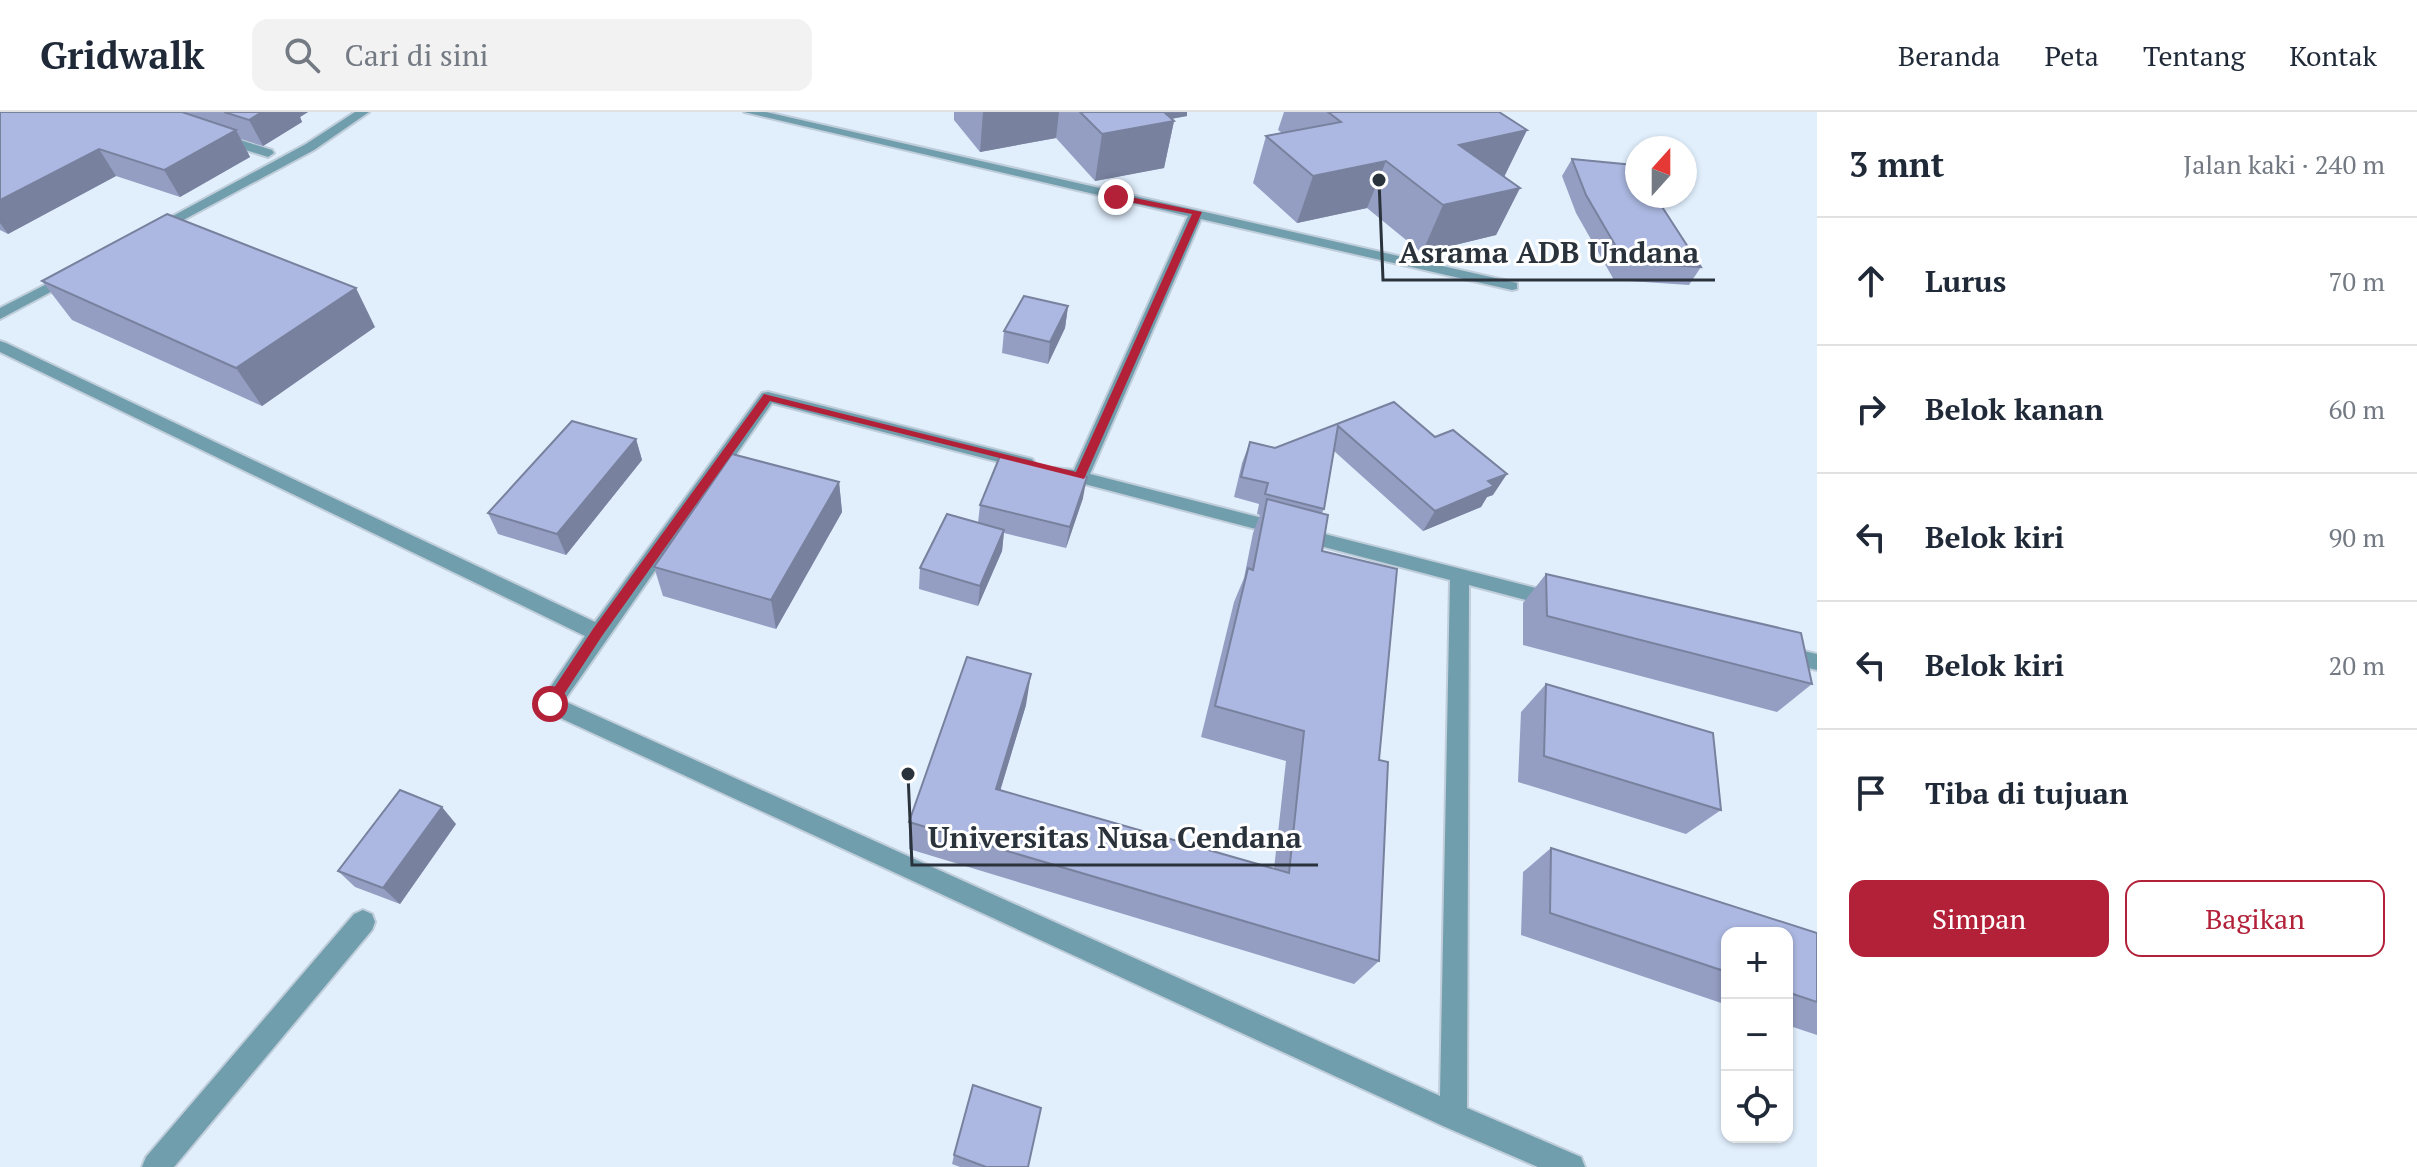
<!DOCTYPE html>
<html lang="id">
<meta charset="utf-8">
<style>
body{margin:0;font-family:"PT Serif",serif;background:#f2f2f3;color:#1f2937}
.controls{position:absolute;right:24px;bottom:24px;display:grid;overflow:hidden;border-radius:16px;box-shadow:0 2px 6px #0004}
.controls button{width:72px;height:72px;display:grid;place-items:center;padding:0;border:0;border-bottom:2px solid #e0e1e3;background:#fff;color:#1f2937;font:40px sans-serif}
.compass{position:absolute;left:1625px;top:24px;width:72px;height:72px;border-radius:50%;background:#fff;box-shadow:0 2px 6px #0004;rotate:21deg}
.stop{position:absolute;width:24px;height:24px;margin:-18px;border:6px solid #b32139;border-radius:50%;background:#fff}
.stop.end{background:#b32139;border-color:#fff;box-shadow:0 2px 8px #0008}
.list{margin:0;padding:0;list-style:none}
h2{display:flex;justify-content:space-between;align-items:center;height:104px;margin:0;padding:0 32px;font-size:34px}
h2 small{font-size:26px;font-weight:400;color:#747a83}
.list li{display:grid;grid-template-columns:52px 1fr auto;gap:24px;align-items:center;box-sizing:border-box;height:128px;padding:0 32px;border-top:2px solid #e0e1e3}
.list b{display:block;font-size:30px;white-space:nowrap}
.list em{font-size:26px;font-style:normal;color:#747a83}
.actions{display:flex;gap:16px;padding:24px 32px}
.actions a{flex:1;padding:18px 0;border:2px solid #b32139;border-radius:16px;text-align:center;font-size:28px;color:#b32139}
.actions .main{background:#b32139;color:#fff}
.icon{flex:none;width:44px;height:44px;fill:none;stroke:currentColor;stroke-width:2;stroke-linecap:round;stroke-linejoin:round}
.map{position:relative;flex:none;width:1817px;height:1055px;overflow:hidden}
header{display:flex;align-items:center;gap:48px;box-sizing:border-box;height:112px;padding:0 40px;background:#fff;border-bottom:2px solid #e0e1e3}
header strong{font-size:38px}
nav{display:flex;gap:44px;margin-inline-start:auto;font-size:28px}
.search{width:560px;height:72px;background:#f2f2f3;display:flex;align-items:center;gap:20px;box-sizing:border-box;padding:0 28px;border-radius:16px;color:#747a83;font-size:30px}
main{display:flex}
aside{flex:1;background:#fff}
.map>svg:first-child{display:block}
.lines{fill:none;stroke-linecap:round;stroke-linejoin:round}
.minor-casing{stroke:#c0cdda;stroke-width:4}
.minor{fill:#709ead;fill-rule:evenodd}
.wall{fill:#949ec2}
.shaded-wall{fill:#78819e}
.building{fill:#acb8e1;stroke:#78819e;stroke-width:2}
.route{fill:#b32139}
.leader{fill:none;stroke:#2a333c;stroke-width:3}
.callout-dot{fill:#2a333c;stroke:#fff;stroke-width:3}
.callout-label{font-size:30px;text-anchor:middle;font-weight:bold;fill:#2a333c;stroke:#fff;stroke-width:6;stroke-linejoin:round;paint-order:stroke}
</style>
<header>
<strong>Gridwalk</strong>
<div class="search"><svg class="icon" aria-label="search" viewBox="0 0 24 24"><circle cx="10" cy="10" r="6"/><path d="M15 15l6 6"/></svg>Cari di sini</div>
<nav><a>Beranda</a><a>Peta</a><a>Tentang</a><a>Kontak</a></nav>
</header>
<main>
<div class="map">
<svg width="1817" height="1055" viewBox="0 0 1817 1055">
<rect width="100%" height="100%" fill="#e1effd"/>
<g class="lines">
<defs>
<g id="minor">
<path d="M355,0h14l-55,38 -155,83 -12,-3 159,-86z"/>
<path d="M744,0h22l751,171v6l-5,1 -311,-71 -111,255 473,121 3,5 -3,5 -7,3 -87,-23 -2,523 114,49 4,10h-47l-95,-41 -900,-416 -3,-6 3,-6 42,-62 -585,-284v-11l6,2 589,279 167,-229 6,-1 264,67 3,4 -9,6 -254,-66 -208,298 876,395 10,-516 -396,-104 -3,-4 3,-4 20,2 114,-254z"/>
<path d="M218,21l54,17 2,3 -6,4 -54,-17 -2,-3z"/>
<path d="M70,160l5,1v6l-75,40v-11z"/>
<path d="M1782,534l35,8v16l-42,-10 -3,-6 3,-6z"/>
<path d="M363,798l9,4 3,8 -3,8 -198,237h-32l4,-10 208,-243z"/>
</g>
</defs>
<use href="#minor" class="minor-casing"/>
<use href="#minor" class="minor"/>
</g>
<g class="wall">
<path d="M0,0h308l-8,5 2,5 -39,24 -22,-7 9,18 -70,40 -64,-21 -108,58 -8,-4z"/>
<path d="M954,0h233v4l-16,3 3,2 -10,47 -69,13 -39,-43 -76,14 -26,-32z"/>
<path d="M1284,0h215l28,18 -23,47 16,11 -24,47 -74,18 -55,-45 -70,15 -44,-40 13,-47 16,-3 -4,-3z"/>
<path d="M1572,47l129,108 -12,18 -75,-5 -38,-67 -14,-37z"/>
<path d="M42,169l333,46 -113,79 -190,-86z"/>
<path d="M1068,194l-3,22 -17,36 -46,-11 2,-22z"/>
<path d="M1394,290l99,93 -6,2 -6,10 -58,24 -89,-80 -10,58 -2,4v38l57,209v201l-25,23 -445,-135v-27l117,-117 -26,85 274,79 12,-108 -85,-24 33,-135 10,-24 9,-45 7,-18 -3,-1 2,-10 -25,-7 8,-34 8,-21 25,6z"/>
<path d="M636,327l6,21 -76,95 -68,-21 -10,-21z"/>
<path d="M839,370l3,30 -66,117 -113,-33 -9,-29z"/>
<path d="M1083,386l-17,50 -62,-15 -2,18 -24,55 -59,-17 1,-21 58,-45 2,-18z"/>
<path d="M1546,462l266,110 -35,28 -254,-67v-42z"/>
<path d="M1546,572l175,126 -35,24 -168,-52 3,-70z"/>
<path d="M456,712l-56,80 -45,-17 -17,-16z"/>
<path d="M1551,736l266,85v102l-30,-10v-92h-60v72l-206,-70 2,-63z"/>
<path d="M954,1043l74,12h-68l-8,-3z"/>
</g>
<g class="shaded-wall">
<path d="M262,0h46l-8,5 2,5 -39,24 -14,-26z"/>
<path d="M983,0h76l-3,26 -76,14z"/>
<path d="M1126,0h61v4l-63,11z"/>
<path d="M1174,9l-10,47 -69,13 7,-47z"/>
<path d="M236,18l14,27 -70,40 -16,-27z"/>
<path d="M1527,18l-23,47 -45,-32z"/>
<path d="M99,37l17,27 -108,58 -8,-11v-23z"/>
<path d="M1386,49l-19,47 -70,15 16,-47z"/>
<path d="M1520,76l-24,47 -74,18 21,-48z"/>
<path d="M356,176l19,39 -113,79 -26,-38z"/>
<path d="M1068,194l-3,22 -17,36 2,-22z"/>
<path d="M636,327l6,21 -76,95 -9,-21z"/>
<path d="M1507,362l-14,21 -6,2 -6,10 -58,24 12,-20 53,-30z"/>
<path d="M1087,365l-4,21 -17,50 4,-21z"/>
<path d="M839,370l3,30 -66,117 -5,-29z"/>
<path d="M1004,418l-2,21 -24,55 2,-20z"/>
<path d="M1031,562l-5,31 -34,113 4,-29z"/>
<path d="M442,695l14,17 -56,80 -17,-16z"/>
</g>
<g class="building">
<path d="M0,0h182l54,18 -72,40 -65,-21 -99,51z"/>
<path d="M224,0h38l-13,8z"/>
<path d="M1080,0h84l10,9 -72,13z"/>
<path d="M1328,0h171l28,18 -68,15 61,43 -77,17 -57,-44 -73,15 -47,-40 75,-14z"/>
<path d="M1572,47l62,6 3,4v27h18l46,71 -76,-5 -39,-67z"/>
<path d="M167,102l189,74 -120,80 -194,-87z"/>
<path d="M1024,184l44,10 -18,36 -46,-11z"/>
<path d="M1394,290l41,35 18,-7 54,44 -19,7 6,5 -59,25 -97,-85 -14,83 -59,-15 3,-11 -27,-6 9,-35 25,6z"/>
<path d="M572,309l64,18 -79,95 -69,-21z"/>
<path d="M732,342l107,28 -68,118 -117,-33z"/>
<path d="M1000,344l87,21 -17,50 -90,-22z"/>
<path d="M1267,387l61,16 -6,36 75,18 -18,191 9,2 -9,199 -470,-139 58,-165 64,17 -35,115 293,84 15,-142 -89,-25 33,-138 5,2z"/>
<path d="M947,402l57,16 -24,56 -60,-18z"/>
<path d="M1546,462l255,59 11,51 -265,-68z"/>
<path d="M1546,572l167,49 8,77 -177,-54z"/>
<path d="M400,678l42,17 -59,81 -45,-17z"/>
<path d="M1551,736l266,85v69l-30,-10v-59h-60v39l-177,-59z"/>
<path d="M973,973l68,23 -13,59h-42l-32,-12z"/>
</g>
<path class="route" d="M1116,82l86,18 -118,267 -314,-78 -168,235 -47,72h-9v-8l47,-71 171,-235 312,78 116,-258 -79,-15z"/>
<path class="leader" d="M1379 68L1383 168H1715M908 662L912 753H1318"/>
<g class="callout-dot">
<circle cx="1379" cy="68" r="8"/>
<circle cx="908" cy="662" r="8"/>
</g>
<g class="callout-label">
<text x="1549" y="151">Asrama ADB Undana</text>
<text x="1115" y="736">Universitas Nusa Cendana</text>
</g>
</svg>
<div class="controls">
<button>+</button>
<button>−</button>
<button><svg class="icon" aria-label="locate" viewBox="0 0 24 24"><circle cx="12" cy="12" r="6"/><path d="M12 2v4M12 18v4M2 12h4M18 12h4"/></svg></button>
</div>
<svg class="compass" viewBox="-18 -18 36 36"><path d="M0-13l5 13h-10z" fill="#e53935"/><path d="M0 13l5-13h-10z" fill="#747a83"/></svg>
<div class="stop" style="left:550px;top:592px"></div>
<div class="stop end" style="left:1116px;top:85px"></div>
</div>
<aside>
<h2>3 mnt<small>Jalan kaki · 240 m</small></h2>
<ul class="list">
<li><svg class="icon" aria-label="ahead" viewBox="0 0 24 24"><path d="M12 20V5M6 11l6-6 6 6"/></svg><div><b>Lurus</b></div><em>70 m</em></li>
<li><svg class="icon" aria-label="right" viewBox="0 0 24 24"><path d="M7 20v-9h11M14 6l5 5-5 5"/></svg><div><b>Belok kanan</b></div><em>60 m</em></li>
<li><svg class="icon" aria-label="left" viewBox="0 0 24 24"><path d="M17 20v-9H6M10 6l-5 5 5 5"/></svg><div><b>Belok kiri</b></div><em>90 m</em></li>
<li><svg class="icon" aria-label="left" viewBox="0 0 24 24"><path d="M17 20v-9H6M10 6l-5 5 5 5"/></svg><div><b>Belok kiri</b></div><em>20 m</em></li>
<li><svg class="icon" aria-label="arrive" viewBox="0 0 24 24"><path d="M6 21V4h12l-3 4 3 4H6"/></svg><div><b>Tiba di tujuan</b></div></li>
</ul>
<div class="actions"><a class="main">Simpan</a><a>Bagikan</a></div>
</aside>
</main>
